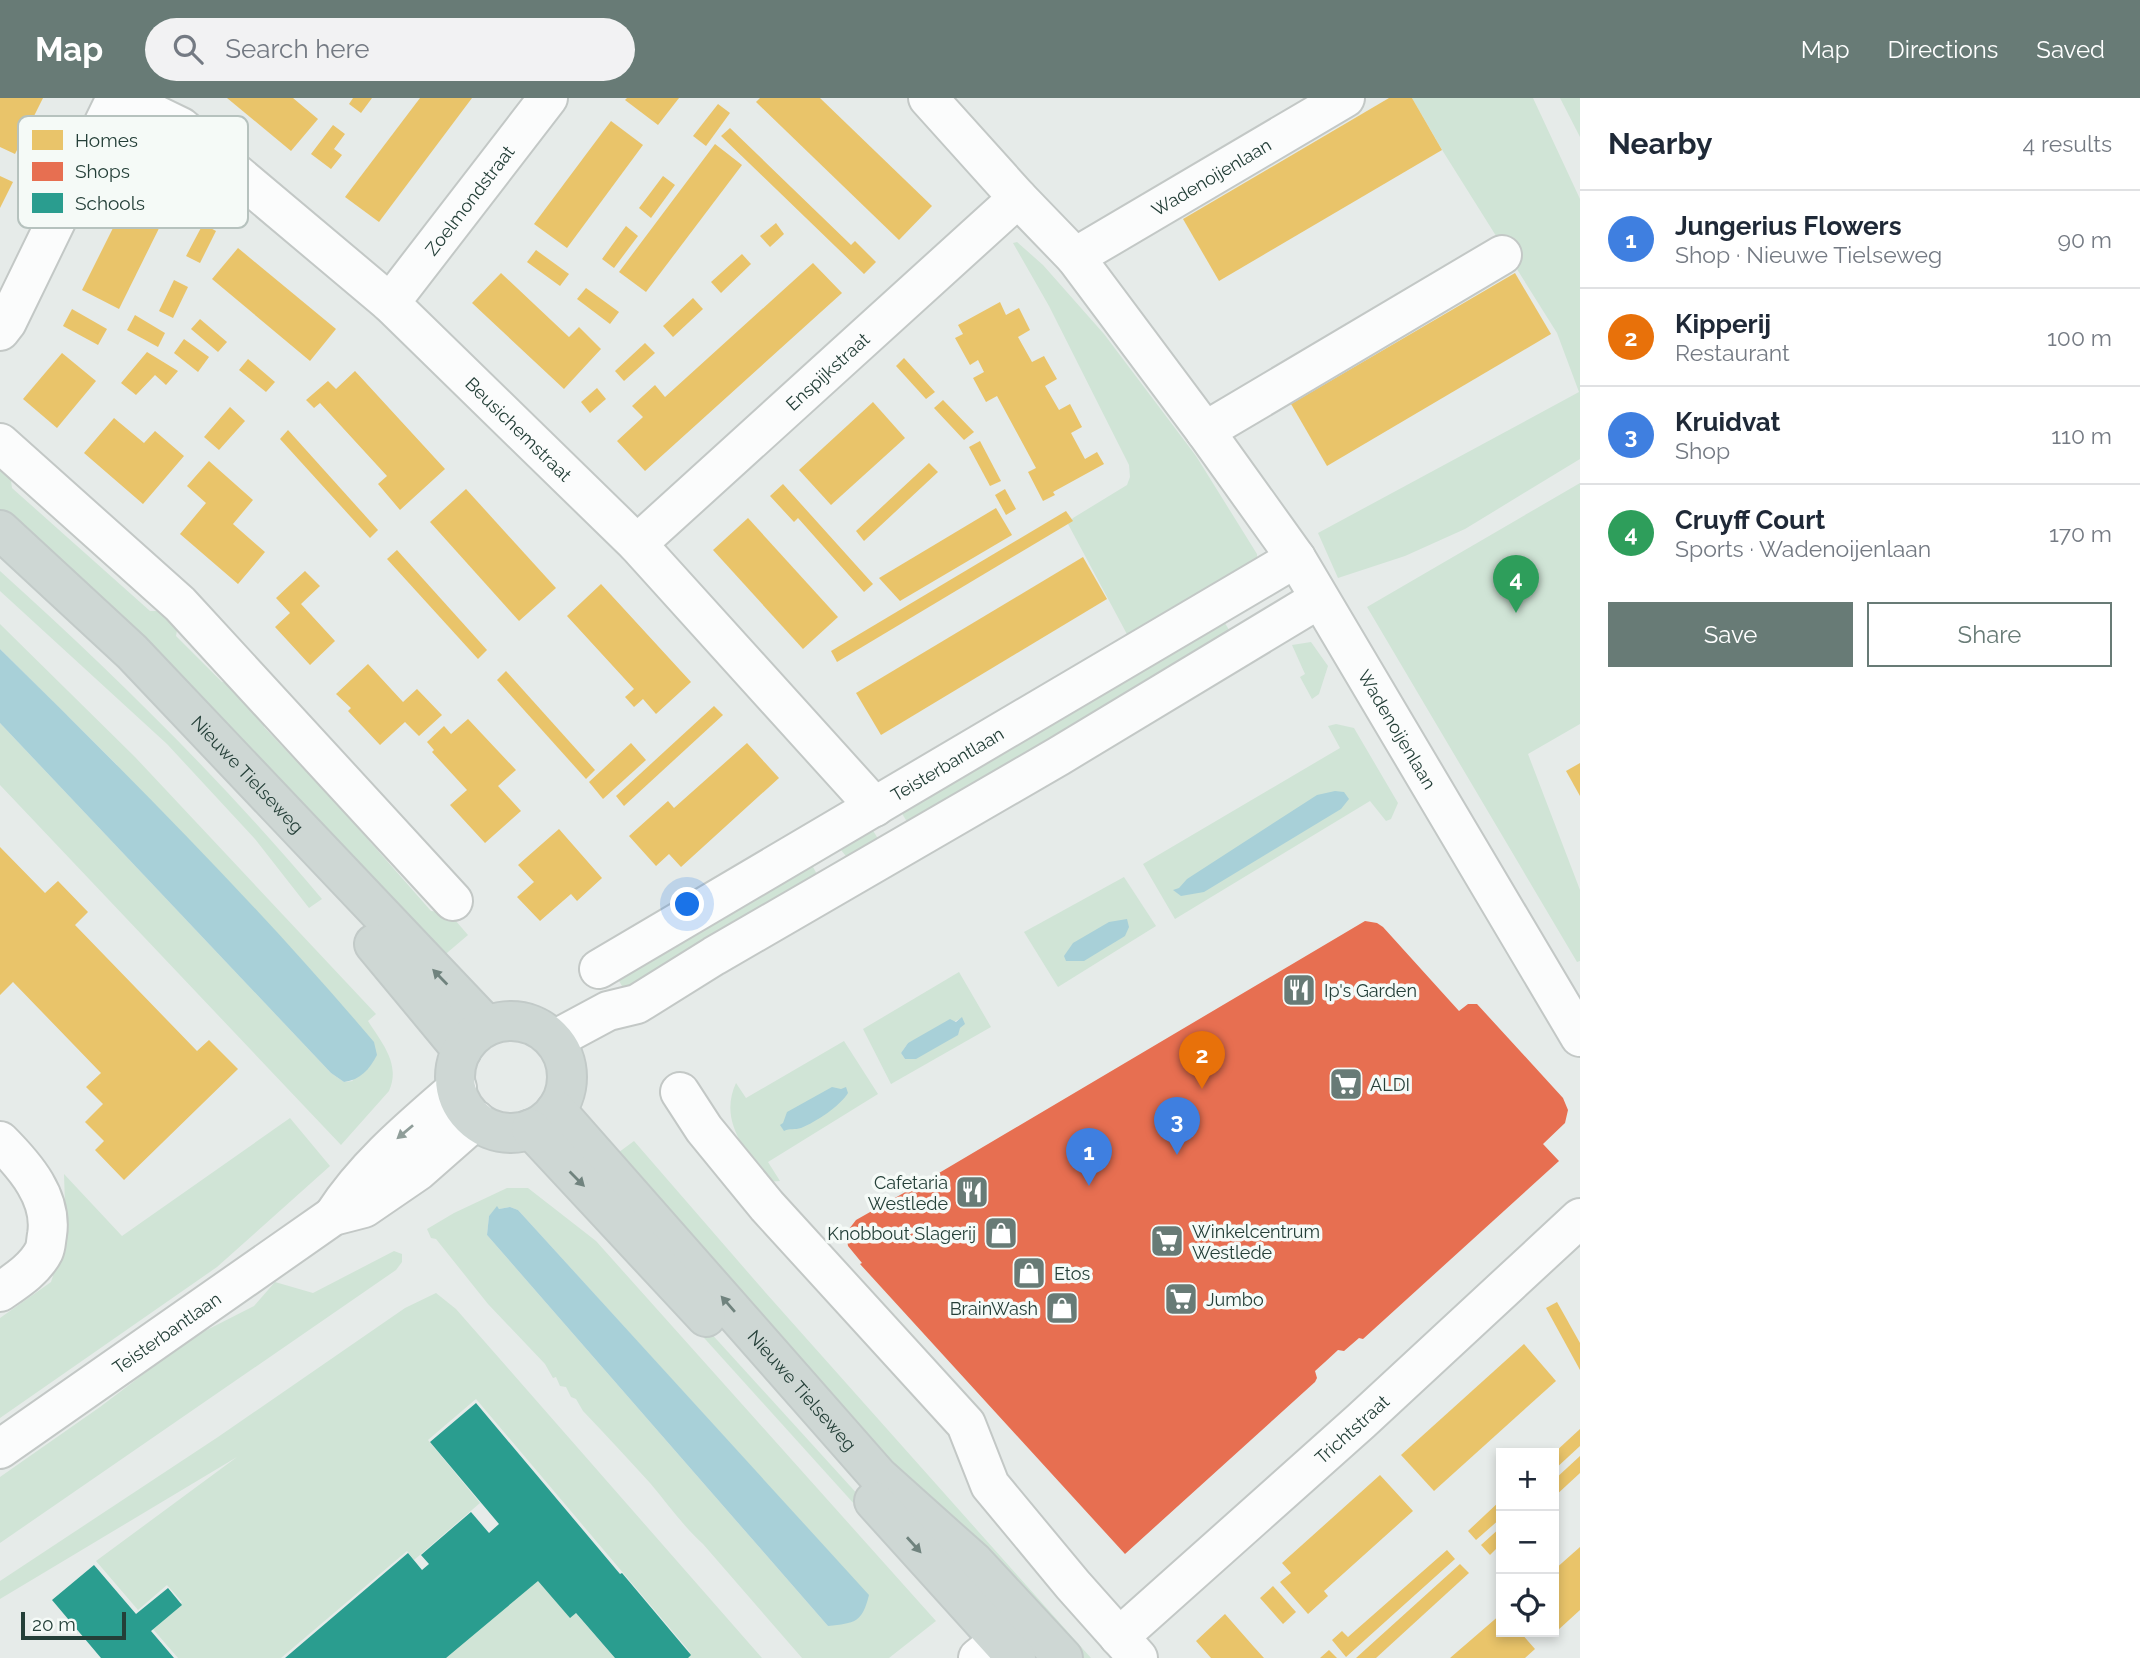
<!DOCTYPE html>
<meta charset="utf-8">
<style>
body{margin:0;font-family:Raleway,sans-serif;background:#f2f2f3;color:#1f2937}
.controls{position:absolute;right:21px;bottom:21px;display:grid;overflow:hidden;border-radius:0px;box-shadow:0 4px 10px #0003}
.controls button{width:63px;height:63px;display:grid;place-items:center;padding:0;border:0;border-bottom:2px solid #e0e1e3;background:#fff;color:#1f2937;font:35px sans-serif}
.scale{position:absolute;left:21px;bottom:18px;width:105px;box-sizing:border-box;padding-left:7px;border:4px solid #243f38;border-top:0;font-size:19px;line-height:24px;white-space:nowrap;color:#243f38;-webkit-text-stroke:5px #f5faf7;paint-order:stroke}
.you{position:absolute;left:688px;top:807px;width:24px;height:24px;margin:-18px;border:5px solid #fff;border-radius:50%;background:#1a73e8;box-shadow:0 0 0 10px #1a73e833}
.badge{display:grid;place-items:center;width:46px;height:46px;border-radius:50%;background:#687b76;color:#fff;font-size:23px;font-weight:700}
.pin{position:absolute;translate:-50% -58px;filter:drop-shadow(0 2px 4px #0008)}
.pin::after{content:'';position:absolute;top:37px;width:24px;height:21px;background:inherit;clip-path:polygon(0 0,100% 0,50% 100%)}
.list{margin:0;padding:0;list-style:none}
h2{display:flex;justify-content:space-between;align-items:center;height:91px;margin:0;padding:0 28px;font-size:30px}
h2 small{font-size:23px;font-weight:400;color:#747a83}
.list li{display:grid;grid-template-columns:46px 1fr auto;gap:21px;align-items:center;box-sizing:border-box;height:98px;padding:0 28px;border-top:2px solid #e0e1e3}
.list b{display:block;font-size:26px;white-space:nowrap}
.list p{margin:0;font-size:23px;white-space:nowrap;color:#747a83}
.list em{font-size:23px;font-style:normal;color:#747a83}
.actions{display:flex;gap:14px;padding:21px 28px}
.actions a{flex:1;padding:16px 0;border:2px solid #687b76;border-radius:0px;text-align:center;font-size:24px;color:#687b76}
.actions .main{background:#687b76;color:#fff}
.icon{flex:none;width:38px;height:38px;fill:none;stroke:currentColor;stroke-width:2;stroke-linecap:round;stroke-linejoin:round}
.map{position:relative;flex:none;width:1580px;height:1560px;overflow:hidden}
header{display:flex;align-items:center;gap:42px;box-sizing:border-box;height:98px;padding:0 35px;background:#687b76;color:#fff}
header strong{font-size:33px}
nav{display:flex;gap:38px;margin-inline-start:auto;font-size:24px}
.search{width:490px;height:63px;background:#f2f2f3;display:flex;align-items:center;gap:18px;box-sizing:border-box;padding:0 24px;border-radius:38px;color:#747a83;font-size:26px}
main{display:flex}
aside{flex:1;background:#fff}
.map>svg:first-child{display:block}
.green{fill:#d0e4d6;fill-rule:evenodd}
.water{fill:#a8d0d8}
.homes{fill:#e9c46a}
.shops{fill:#e76f51}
.schools{fill:#2a9d8f}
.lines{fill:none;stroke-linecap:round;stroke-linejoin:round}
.minor-casing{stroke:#c3c8c6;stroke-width:42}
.major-casing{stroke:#c2cac8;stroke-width:42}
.minor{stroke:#fbfcfc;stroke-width:38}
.major{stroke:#ced7d4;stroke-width:38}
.oneway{fill:#70837e}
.oneway2{fill:#909e9a}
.labels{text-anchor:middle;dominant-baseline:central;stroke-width:7;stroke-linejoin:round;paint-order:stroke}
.street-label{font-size:18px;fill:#243f38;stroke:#f5faf7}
.poi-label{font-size:18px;fill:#243f38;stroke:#f5faf7;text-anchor:start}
.key{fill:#f5faf7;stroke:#b6c2be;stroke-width:2}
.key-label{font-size:19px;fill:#243f38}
</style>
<header>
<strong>Map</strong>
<div class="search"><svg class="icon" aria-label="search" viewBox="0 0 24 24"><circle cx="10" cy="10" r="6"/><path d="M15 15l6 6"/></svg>Search here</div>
<nav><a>Map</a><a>Directions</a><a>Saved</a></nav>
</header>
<main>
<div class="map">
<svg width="1580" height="1560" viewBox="0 0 1580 1560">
<rect width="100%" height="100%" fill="#e6ebe9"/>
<g class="green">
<path d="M1412,0h121l47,101v260l-115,70 -60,27 -67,22 -20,-45 261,-141 -22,-59 -113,-180z"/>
<path d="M1560,0h20v39z"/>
<path d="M1017,144l26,23 61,69 92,122 61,98v6l-128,78 -61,-114 5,-6 54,-33 3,-8 -1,-12 -80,-159 -36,-63z"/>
<path d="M0,366l10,9 2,15 138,123h17l11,14 -2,11 46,46 18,2 24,28v15l72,76 95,108 18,2 19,22 -27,23 -441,-439z"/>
<path d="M1580,385v241l-52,30 52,136v71l-3,1 -210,-355z"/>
<path d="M0,473c114,103 223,210 322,328l-13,9 -54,-69 -88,-95 -167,-153z"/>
<path d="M1222,520l10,17 -322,192 -10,-17z"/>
<path d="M0,526l135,133 241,257 -8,7c14,22 33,43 21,70l-48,54 -341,-360v-62l331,350 13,9 9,-1 -237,-317 -116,-115z"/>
<path d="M1311,544l17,24 -9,28 -7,5 -12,-22 5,-3 -13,-29z"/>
<path d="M1336,626l18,4 44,75 -7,16 -5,2 -16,-20 -195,118 -32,-55 197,-116 -12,-22z"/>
<path d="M869,726l11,18 -30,19 -9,-11 -14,6 -14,11 6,11 -191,118 -12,-20z"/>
<path d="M1124,779l32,49 -98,61 -34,-55z"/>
<path d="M959,874l32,55 -100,57 -28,-55zM962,920l-57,41 -4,-6 7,-10z"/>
<path d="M844,943l34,53 -110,68 12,19 -13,1c-20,-31 -49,-60 -31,-99l10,15z"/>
<path d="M290,1020l40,48 -113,101 -217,151v-100l51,-36 15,-46 -2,-62 58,62z"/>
<path d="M634,1043l131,151 326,366h-15l-190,-200 -275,-300z"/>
<path d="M507,1090h21l68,53 340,380 -47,37h-87l-99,-114c-20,-18 -36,-41 -53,-61 -22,-24 -44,-48 -67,-72l-7,-12 -5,-2 -5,-10 -6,-1 -4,-9 -3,1 -8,-14 -57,-60 -52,-65 -5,-1 -4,-9 27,-16zM497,1109l2,2 11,-2 8,3 350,385 -40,31 -341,-391 2,-19z"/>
<path d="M617,1132l345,379 -3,11 -347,-384z"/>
<path d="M394,1153l8,3v8l-6,8 -396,273v-66l100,-70 91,-69 63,-32 21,-24 38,11z"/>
<path d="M436,1195l20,16 306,349h-78l6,-6 -214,-253 -48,41 52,63 -66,57 -7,-9 -126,107h-103l-26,-30 30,-26 -15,-17 -29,25 -42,-49 141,-104 -237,142v-18l218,-144 187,-129z"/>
<path d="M537,1481l37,32 41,47h-172z"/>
</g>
<g class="water">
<path d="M0,551c129,127 257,255 374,393l3,13c-7,14 -17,25 -33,27l-13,-9 -331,-350z"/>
<path d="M1335,693l9,1 5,7 -8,10 -137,83 -23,4 -8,-6 6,-2 8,-9 130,-84z"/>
<path d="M1127,821l2,8 -4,9 -41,25h-18l-2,-5 9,-13 36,-21z"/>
<path d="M962,919l3,7 -5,4 -2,7 -42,24h-11l-4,-6 7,-10 42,-24 6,3z"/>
<path d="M832,989l9,2 5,-2 2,6c-8,13 -32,29 -47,35 -6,2 -11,0 -17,3l-4,-6 3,-2 4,-11z"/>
<path d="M497,1108l2,3 11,-2 8,3 351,385c-7,28 -14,28 -41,31l-341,-391 2,-19z"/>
</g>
<g class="homes">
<path d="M0,0h43l-28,56 -15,-7z"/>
<path d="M227,0h66l25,21 -27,32z"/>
<path d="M353,0h19l-11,15 -12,-9z"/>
<path d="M420,0h52l-93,124 -34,-25z"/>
<path d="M627,0h52l-21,27 -33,-25z"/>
<path d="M760,0h60l112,108 -33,34 -143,-138z"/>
<path d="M1389,0h23l30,52 -223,131 -36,-62z"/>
<path d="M718,6l12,9 -24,33 -13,-10z"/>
<path d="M611,23l32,24 -76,103 -33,-24z"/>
<path d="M333,27l12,9 -11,15 8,6 -11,14 -20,-15z"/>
<path d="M730,30l119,115 2,2 4,-4 21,21 -12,12 -143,-138z"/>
<path d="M715,46l27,21 -96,127 -27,-20z"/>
<path d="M0,78l13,6 -13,26z"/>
<path d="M139,78l37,18 -57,115 -37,-19z"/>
<path d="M663,78l12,9 -24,33 -12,-10z"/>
<path d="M776,125l8,11 -14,13 -10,-11z"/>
<path d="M203,126l13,7 -16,32 -14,-7z"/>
<path d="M626,128l12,10 -24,32 -12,-9z"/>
<path d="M238,150l98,81 -26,32 -98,-82z"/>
<path d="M536,152l33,24 -9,12 -33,-24z"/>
<path d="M742,156l9,10 -30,29 -10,-11z"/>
<path d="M813,165l29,30 -197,178 -28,-30 26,-24 -11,-11 23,-21 10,12z"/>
<path d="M501,175l68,64 10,-10 22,22 -37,40 -92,-86z"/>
<path d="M1515,175l36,61 -224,132 -36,-62z"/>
<path d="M174,182l14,7 -15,31 -14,-7z"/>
<path d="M586,190l33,24 -9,12 -33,-25z"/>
<path d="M693,200l10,11 -30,28 -10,-11z"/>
<path d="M1000,204l6,13 13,-7 11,22 -12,7 14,25 12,-6 13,23 -12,7 14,24 11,-6 12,23 -11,6 14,26 12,-7 7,12 -51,28 2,3 -12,6 -15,-29 8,-4 -39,-72 -11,6 -13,-24 11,-6 -6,-12 -8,5 -15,-27 8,-4 -5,-9z"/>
<path d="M72,211l35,20 -9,16 -35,-19z"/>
<path d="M135,217l30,18 -7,14 -31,-17z"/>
<path d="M200,221l27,23 -9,10 -27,-23z"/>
<path d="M184,241l25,18 -11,15 -24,-19z"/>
<path d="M645,245l10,10 -31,28 -9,-10z"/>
<path d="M147,254l31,19 -12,14 -11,-10 -19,20 -15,-12z"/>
<path d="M62,255l34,28 -39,47 -34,-29z"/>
<path d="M904,260l31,34 -9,7 -30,-33z"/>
<path d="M248,261l27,23 -9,10 -27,-22z"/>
<path d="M355,273l90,98 -45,41 -22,-26 9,-8 -67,-73 -6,5 -8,-8 22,-19 8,8z"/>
<path d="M597,290l9,11 -16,14 -9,-11z"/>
<path d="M943,302l31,32 -10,8 -30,-32z"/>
<path d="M873,304l32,36 -74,67 -32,-35z"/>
<path d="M230,309l15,14 -26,29 -15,-13z"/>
<path d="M114,320l30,25 11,-12 29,25 -41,48 -59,-51z"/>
<path d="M288,332l90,100 -8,8 -90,-99z"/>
<path d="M980,343l21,40 -11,5 -21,-39z"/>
<path d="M209,363l44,39 -20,24 32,28 -27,32 -58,-50 26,-31 -19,-17z"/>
<path d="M929,365l9,9 -74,69 -8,-10z"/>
<path d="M783,386l90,100 -9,8 -66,-74 -4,4 -24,-26z"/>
<path d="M466,391l90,99 -37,33 -89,-99z"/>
<path d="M1005,391l11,20 -10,6 -11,-20z"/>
<path d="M996,410l16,27 -112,66 -21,-23z"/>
<path d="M1066,413l7,10 -236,141 -6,-11z"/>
<path d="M748,420l90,99 -35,32 -90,-99z"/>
<path d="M397,452l90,100 -9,9 -91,-100z"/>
<path d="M1083,459l24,42 -226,136 -25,-42z"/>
<path d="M305,473l15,15 -19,18 34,37 -25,24 -35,-38 15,-14 -14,-15z"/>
<path d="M601,486l90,98 -35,32 -13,-15 -9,8 -9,-10 9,-8 -67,-73z"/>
<path d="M368,566l35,38 14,-13 25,26 -23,21 -14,-14 -25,23 -32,-34 3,-3 -15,-14z"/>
<path d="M506,573l89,99 -9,9 -89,-99z"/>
<path d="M714,608l9,9 -99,91 -8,-10z"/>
<path d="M468,621l48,51 -18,16 23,25 -36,32 -35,-38 17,-15 -35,-38 2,-2 -7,-8 17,-16 7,8z"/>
<path d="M631,645l15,17 -43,39 -14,-17z"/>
<path d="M747,645l32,35 -98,89 -12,-13 -13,12 -27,-30 39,-35 6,7z"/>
<path d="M1580,665v33l-14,-25z"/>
<path d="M559,731l43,49 -25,23 -6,-7 -31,27 -23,-24 17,-15 -16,-17z"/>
<path d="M0,749l45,46 13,-12 30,31 -13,13 122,126 12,-11 29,29 -114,111 -29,-30 9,-9 -19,-19 18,-18 -17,-17 15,-14 -88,-91 -13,13z"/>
<path d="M1557,1204l23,41v27l-34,-62z"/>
<path d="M1524,1246l32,37 -122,110 -33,-36z"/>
<path d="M1580,1331v17l-26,24v-17z"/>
<path d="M1580,1358v17l-26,24v-17z"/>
<path d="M1380,1377l33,36 -89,80 4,5 -20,18 -28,-32 11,-9 -9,-10z"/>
<path d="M1501,1402v18l-25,22 -8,-9z"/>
<path d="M1501,1429v17l-11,11 -9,-10z"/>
<path d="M1580,1449v63l-23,21 -3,-4v-57z"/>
<path d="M1447,1452l8,9 -109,98 -14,-17 10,-9 6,6z"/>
<path d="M1460,1466l9,9 -93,85h-20z"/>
<path d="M1273,1488l23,26 -13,12 -23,-26z"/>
<path d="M1225,1516l29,33 10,11h-53l-15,-17z"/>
<path d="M1501,1516v18h19l15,17 -10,9h-75z"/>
<path d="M1329,1552l8,8h-17z"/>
</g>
<path class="shops" d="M1365,823l12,2 6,4 76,84 9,-7h9l86,94 5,12 -3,13 -22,21 16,17 -196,178 -4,-1 -15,13 -6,-1 -13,12 -10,9 2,7 -2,4 -190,172 -265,-290 2,-1 -14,-17 -2,-13 10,-13 83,-47z"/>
<g class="schools">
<path d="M476,1305l144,171 2,-1 69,82 -3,3h-73l-39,-45 -6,5 -32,-37 -92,77h-161l123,-105 14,17 7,-6 -8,-9 50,-43 18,21 10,-9 -69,-82z"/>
<path d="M94,1467l42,49 32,-26 14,17 -31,26 23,27h-73l-49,-58z"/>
</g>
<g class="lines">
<defs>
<g id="minor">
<path id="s1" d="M121,0l60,29 209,176 247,241 238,263"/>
<path id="s2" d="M928,0l90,100 57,59 130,174 91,127 284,479"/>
<path id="s3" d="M1075,159l270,-159"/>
<path id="s4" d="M390,205l158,-205"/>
<path d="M0,233l7,-9 109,-224"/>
<path d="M1205,333l297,-176"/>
<path d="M0,345l180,161 273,297"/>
<path id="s5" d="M637,446l381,-346"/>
<path id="s6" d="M599,871l697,-411"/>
<path d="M554,942l54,-29 29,-7 77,-48 345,-200 260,-157"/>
<path d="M680,994l24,37 63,77 199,218 24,61 83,100 65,73"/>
<path d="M0,1043c25,25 53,57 47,94 -1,5 -1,12 -3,16 -9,18 -28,30 -44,41"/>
<path d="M333,1118c33,-51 78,-88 124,-128"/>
<path id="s7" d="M0,1351l333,-233 31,-8 54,-37 58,-51"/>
<path id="s8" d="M1119,1539l242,-216 219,-203"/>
<path d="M978,1560l48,-38"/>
</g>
<g id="major">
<path id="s9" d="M0,432l132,122 355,374"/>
<path d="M374,846l88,106"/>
<circle cx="511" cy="979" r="56"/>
<path id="s10" d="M556,1012l323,367 95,85 89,96"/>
<path d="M531,1031l175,188"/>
<path d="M874,1403l142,157"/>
</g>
</defs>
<use href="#minor" class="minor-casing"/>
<use href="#major" class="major-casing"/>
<use href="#minor" class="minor"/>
<use href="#major" class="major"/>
</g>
<defs><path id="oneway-solid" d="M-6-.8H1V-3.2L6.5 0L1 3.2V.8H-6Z" transform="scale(1.75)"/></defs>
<g class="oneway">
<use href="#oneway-solid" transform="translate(440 879) rotate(-134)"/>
<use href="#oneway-solid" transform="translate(577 1081) rotate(45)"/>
<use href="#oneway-solid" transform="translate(728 1206) rotate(-131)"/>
<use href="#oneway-solid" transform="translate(914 1447) rotate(48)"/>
</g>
<use class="oneway2" href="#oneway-solid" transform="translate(405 1034) rotate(140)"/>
<defs>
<symbol id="restaurant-square" viewBox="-11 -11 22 22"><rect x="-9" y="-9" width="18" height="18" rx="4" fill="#687b76" stroke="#f5faf7"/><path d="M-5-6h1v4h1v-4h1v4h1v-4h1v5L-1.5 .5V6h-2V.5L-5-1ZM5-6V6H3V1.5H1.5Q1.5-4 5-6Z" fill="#fff"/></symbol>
<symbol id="supermarket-square" viewBox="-11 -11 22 22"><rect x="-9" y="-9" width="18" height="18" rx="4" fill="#687b76" stroke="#f5faf7"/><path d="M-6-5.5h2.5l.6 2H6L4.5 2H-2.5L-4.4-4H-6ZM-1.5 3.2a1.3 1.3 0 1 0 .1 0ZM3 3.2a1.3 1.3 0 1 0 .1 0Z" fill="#fff"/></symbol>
<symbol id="shop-square" viewBox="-11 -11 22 22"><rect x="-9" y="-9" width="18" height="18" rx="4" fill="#687b76" stroke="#f5faf7"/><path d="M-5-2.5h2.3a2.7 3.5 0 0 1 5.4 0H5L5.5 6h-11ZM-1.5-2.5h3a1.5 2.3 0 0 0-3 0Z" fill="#fff"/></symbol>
</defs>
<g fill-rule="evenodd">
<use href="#restaurant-square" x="1280" y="873" width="38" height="38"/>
<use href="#supermarket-square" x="1327" y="967" width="38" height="38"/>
<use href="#restaurant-square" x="953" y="1075" width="38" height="38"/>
<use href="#shop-square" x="982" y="1116" width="38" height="38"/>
<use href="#supermarket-square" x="1148" y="1124" width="38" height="38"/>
<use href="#shop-square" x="1010" y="1156" width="38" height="38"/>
<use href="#supermarket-square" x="1162" y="1182" width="38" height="38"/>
<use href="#shop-square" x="1043" y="1191" width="38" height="38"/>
</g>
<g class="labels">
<g class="street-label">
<text stroke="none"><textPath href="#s3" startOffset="158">Wadenoijenlaan</textPath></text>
<text stroke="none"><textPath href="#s4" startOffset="130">Zoelmondstraat</textPath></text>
<text stroke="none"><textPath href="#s5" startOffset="257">Enspijkstraat</textPath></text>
<text stroke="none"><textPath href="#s1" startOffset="520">Beusichemstraat</textPath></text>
<text stroke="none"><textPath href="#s2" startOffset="789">Wadenoijenlaan</textPath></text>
<text stroke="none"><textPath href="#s6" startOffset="404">Teisterbantlaan</textPath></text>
<text stroke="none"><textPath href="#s9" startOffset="348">Nieuwe Tielseweg</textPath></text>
<text stroke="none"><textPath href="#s7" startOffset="203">Teisterbantlaan</textPath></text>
<text stroke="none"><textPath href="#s10" startOffset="373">Nieuwe Tielseweg</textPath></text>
<text stroke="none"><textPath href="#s8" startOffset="312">Trichtstraat</textPath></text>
</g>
<g class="poi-label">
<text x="1324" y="892">Ip's Garden</text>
<text x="1370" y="986">ALDI</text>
<text x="948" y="1084" text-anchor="end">Cafetaria<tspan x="948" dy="21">Westlede</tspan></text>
<text x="1192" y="1133">Winkelcentrum<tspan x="1192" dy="21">Westlede</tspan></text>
<text x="976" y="1135" text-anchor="end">Knobbout Slagerij</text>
<text x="1054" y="1175">Etos</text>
<text x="1206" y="1201">Jumbo</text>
<text x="1038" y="1210" text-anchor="end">BrainWash</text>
</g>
</g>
<rect x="18" y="18" width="230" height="112" rx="10" class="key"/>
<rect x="32" y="32" width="31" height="20" fill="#e9c46a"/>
<rect x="32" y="64" width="31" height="19" fill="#e76f51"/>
<rect x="32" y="95" width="31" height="20" fill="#2a9d8f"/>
<g class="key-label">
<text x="75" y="49">Homes</text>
<text x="75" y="80">Shops</text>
<text x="75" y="112">Schools</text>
</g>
</svg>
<div class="controls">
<button>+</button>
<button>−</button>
<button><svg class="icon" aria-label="locate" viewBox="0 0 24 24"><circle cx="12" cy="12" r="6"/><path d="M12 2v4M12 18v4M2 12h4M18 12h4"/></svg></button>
</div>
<div class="scale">20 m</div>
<div class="you"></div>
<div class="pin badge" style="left:1089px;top:1088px;background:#3f7fe0">1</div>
<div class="pin badge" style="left:1202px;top:991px;background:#e8710a">2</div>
<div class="pin badge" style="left:1177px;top:1057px;background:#3f7fe0">3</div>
<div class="pin badge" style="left:1516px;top:515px;background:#2e9e5b">4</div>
</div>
<aside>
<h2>Nearby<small>4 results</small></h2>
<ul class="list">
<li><span class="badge" style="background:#3f7fe0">1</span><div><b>Jungerius Flowers</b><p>Shop · Nieuwe Tielseweg</p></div><em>90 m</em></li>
<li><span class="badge" style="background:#e8710a">2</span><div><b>Kipperij</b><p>Restaurant</p></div><em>100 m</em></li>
<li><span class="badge" style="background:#3f7fe0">3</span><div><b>Kruidvat</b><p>Shop</p></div><em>110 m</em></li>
<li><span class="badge" style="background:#2e9e5b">4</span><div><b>Cruyff Court</b><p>Sports · Wadenoijenlaan</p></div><em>170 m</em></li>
</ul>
<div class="actions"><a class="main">Save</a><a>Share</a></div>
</aside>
</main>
